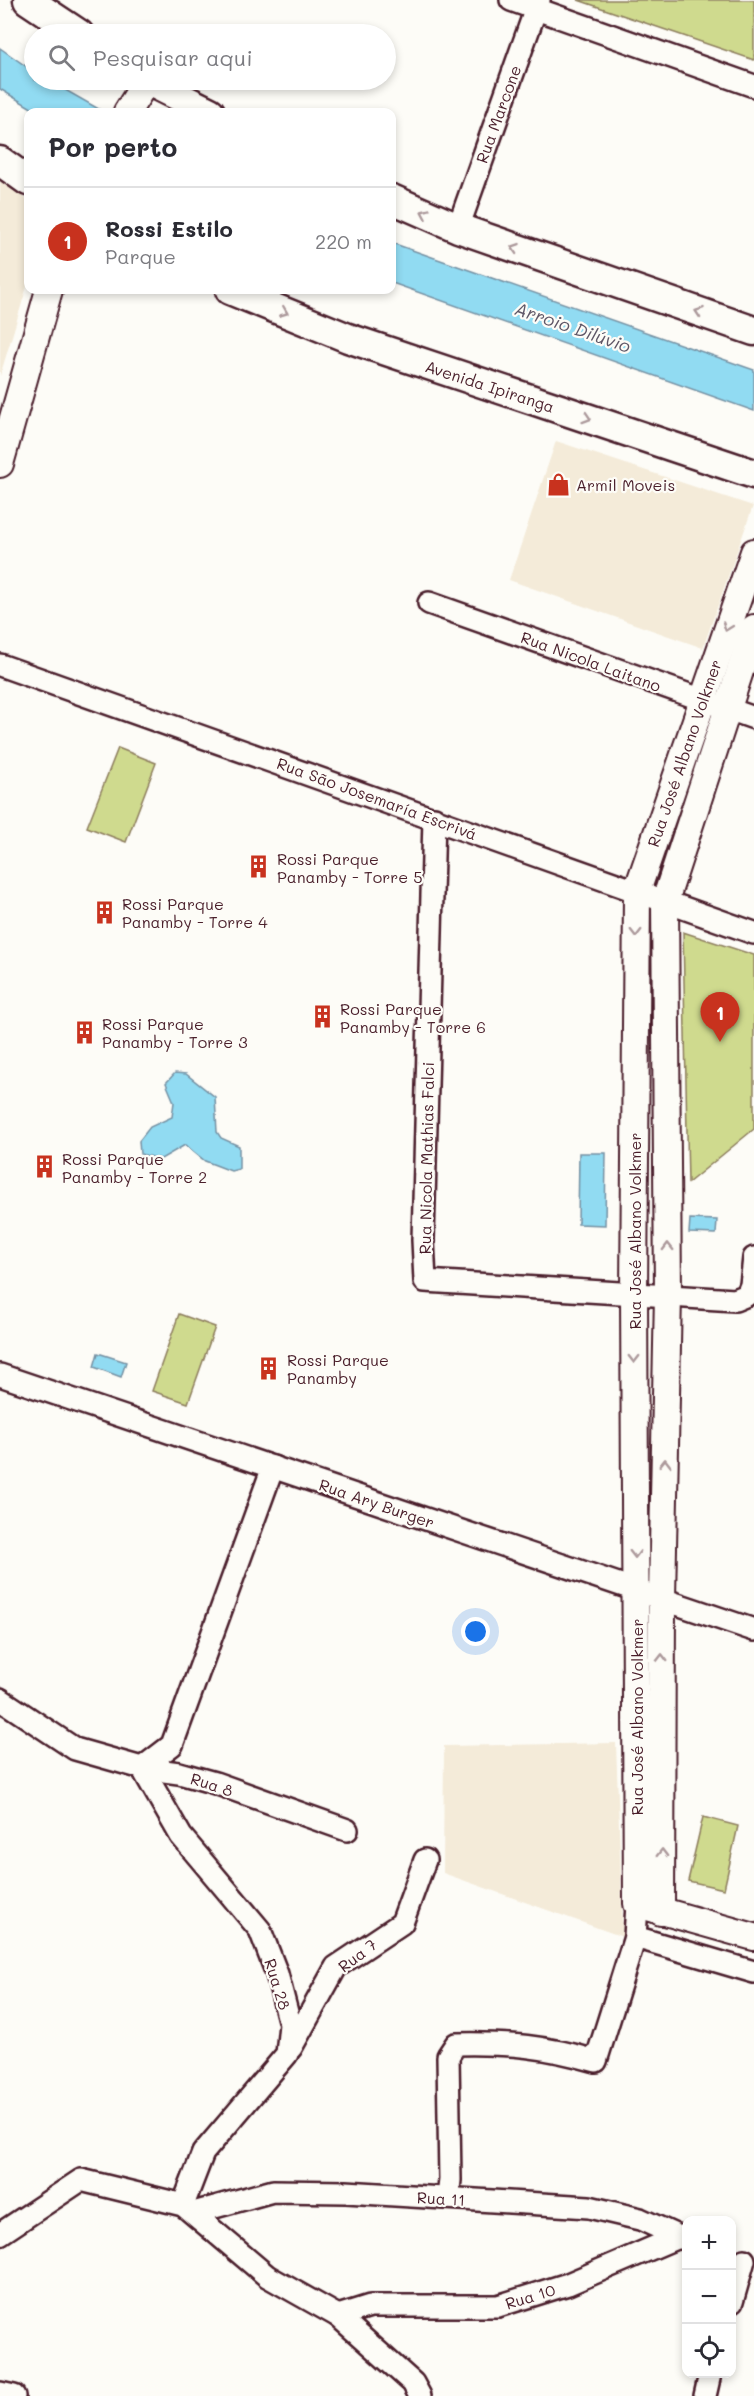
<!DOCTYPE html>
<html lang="pt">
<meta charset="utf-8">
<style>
body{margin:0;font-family:Mali,sans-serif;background:#f7f7f7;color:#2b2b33}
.controls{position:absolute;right:18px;bottom:18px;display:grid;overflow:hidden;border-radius:12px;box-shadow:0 3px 9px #0003}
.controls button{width:54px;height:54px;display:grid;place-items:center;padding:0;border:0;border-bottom:2px solid #e1e1e2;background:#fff;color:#2b2b33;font:30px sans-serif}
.you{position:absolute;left:476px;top:1632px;width:21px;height:21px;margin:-15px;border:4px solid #fff;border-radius:50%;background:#1a73e8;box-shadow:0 0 0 9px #1a73e833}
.badge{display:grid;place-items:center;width:39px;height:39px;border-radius:50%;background:#c8321e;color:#fff;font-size:20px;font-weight:700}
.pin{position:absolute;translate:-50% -50px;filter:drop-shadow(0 2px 3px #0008)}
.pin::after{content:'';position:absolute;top:32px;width:21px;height:18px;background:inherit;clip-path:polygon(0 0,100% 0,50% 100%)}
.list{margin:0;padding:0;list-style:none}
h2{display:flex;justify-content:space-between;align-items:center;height:78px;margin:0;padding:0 24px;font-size:26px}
h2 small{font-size:20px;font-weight:400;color:#7c7c81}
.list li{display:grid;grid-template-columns:39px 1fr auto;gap:18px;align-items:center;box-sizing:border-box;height:108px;padding:0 24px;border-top:2px solid #e1e1e2}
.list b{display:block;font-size:22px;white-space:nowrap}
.list p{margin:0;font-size:20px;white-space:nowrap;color:#7c7c81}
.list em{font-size:20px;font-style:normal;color:#7c7c81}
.icon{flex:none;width:33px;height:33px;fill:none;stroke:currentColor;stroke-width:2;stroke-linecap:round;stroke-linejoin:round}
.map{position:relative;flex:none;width:754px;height:2396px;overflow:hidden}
.search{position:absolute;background:#fff;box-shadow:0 3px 9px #0003;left:24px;top:24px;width:372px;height:66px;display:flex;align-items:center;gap:15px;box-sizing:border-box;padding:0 21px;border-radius:33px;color:#7c7c81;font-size:22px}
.panel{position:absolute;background:#fff;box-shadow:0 3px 9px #0003;left:24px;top:108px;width:372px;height:186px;border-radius:12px}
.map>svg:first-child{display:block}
.built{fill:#f4ebd9}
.green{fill:#cfda8e;stroke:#8c7c5c;stroke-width:1.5}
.water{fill:#91dbf2;stroke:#7590a2;stroke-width:1.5}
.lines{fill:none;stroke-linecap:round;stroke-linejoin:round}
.minor-casing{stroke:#4a1f2b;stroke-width:26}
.tertiary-casing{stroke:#4a1f2b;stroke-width:30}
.secondary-casing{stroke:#4a1f2b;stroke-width:33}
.minor{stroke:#fdfcf7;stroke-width:21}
.tertiary{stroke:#fdfcf7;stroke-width:26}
.secondary{stroke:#fdfcf7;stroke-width:28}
.oneway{stroke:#ac999b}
.labels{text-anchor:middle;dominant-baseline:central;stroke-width:4.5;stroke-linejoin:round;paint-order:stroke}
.street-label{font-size:16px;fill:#4a1f2b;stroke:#fdfcf7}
.poi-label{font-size:16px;fill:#4a1f2b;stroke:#fdfcf7;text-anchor:start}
.water-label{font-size:18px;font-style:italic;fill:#5f5767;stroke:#fdfcf7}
</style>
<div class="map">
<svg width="754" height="2396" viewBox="0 0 754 2396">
<rect width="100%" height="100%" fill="#fdfcf7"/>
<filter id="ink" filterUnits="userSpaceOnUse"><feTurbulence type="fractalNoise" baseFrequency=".0167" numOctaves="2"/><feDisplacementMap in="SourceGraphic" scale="12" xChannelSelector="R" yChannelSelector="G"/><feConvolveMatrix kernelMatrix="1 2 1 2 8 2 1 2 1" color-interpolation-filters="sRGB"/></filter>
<g filter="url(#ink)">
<g class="built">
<path d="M0,181l28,19v83l-28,93z"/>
<path d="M556,441l197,65 -50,142 -194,-68z"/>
<path d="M616,1743l7,194 -180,-64 1,-127z"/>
</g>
<g class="green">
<path d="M578,0h176v60z"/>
<path d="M118,748l38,15 -30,79 -39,-15z"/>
<path d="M683,932l71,23v174l-66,54z"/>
<path d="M179,1314l36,13 -27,76 -36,-12z"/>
<path d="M703,1817l35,9 -14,63 -36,-8z"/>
</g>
<g class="water">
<path d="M0,48l34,24v8h14l56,32h-66l-38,-23z"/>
<path d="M392,243l362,127v41l-362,-128z"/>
<path d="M175,1073l11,1 29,23 2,35 4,6 18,8v23l-8,2 -26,-10 -20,-16 -24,14 -21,-5 -1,-13 11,-14 22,-10 2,-15 -8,-19z"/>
<path d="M579,1153h27l-1,72 -27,-1z"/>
<path d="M690,1219l27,1 -1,14 -27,-1z"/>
<path d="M98,1353l28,9 -5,15 -27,-10z"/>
</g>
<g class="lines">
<defs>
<g id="minor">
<path d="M511,0l243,86"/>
<path d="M458,228l81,-228"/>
<path d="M429,603l325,115"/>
<path d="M0,665l754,268"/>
<path d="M434,818l-11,422 2,41 310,19 12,-5 4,-10 3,-27"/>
<path d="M0,1375l754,255"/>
<path d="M0,1699l75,50 67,19 37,5 36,10 132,47"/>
<path d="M637,1904l-2,33 119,35"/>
<path d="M291,2048l45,-81 66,-44 23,-63"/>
<path d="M448,2198l2,-18 -2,-124 8,-12c54,-1 88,2 140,17l39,-124"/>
<path d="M183,2205l20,-52 84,-99 3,-30 -13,-50 -17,-44 -79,-94 -39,-68 30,-23 101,-278"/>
<path d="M193,2213l80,-22 73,1 243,15 51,12 46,21"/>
<path d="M0,2234l81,-54 102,25 84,71 71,40 75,67 7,13"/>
<path d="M732,2302l12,-42"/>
<path d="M338,2316l32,-10h128l70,-22 110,-47"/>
<path d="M0,2393l14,3"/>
<path d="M705,2396l5,-22"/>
</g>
<g id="tertiary">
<path d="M127,112l20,-32"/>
<path d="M0,464l49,-174"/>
<path d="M754,552l-117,339 -3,403 3,610 117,33"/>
<path d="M661,1912l1,-313 6,-305 -3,-393 89,-273"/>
</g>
<g id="secondary">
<path d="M28,0l51,34"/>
<path d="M146,80l64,32"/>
<path d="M0,161l28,20"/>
<path d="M392,199l66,29 296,103"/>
<path d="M230,290l118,48 406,136"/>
</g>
</defs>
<use href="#minor" class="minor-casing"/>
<use href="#tertiary" class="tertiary-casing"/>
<use href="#secondary" class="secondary-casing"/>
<use href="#minor" class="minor"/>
<use href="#tertiary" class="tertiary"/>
<use href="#secondary" class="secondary"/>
</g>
<defs><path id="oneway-chevron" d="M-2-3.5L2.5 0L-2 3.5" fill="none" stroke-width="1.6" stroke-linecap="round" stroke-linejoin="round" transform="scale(1.5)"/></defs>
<g class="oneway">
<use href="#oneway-chevron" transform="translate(425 213) rotate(-156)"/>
<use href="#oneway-chevron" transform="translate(515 248) rotate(-161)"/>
<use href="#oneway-chevron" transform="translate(284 312) rotate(22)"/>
<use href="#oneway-chevron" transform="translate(699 312) rotate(-161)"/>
<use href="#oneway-chevron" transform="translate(587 418) rotate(18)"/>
<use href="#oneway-chevron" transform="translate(727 627) rotate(110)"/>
<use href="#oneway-chevron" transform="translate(636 933) rotate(90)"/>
<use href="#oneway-chevron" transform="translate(668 1247) rotate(-91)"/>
<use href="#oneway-chevron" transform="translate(634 1359) rotate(90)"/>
<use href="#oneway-chevron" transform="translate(665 1463) rotate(-89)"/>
<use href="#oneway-chevron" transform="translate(635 1554) rotate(90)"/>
<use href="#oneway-chevron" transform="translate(662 1658) rotate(-90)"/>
<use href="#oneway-chevron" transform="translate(662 1853) rotate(-89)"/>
</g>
</g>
<defs>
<symbol id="shop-bare" viewBox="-9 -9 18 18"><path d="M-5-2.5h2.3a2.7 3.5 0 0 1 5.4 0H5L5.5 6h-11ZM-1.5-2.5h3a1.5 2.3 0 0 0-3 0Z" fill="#c8321e" stroke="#fdfcf7" stroke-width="2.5" paint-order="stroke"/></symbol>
<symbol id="building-bare" viewBox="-9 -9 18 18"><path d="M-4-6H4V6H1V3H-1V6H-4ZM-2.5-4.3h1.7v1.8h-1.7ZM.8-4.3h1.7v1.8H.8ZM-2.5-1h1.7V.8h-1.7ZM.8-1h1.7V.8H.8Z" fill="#c8321e" stroke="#fdfcf7" stroke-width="2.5" paint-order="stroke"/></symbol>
</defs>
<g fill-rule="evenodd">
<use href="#shop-bare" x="542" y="468" width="33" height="33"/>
<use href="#building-bare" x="242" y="850" width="33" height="33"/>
<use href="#building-bare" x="88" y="896" width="33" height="33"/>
<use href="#building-bare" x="306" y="1000" width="33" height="33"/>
<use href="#building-bare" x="68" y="1016" width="33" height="33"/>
<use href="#building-bare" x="28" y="1150" width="33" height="33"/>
<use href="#building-bare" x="252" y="1352" width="33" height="33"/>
</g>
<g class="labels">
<g class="street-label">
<text transform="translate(498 114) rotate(-70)">Rua Marcone</text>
<text transform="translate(490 386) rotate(18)">Avenida Ipiranga</text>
<text transform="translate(591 661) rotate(20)">Rua Nicola Laitano</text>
<text transform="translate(684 753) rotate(-71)">Rua José Albano Volkmer</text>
<text transform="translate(377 798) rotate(20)">Rua São Josemaría Escrivá</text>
<text transform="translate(426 1158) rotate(-89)">Rua Nicola Mathias Falci</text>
<text transform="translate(634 1231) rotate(-90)">Rua José Albano Volkmer</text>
<text transform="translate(377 1503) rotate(19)">Rua Ary Burger</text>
<text transform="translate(636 1717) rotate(-90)">Rua José Albano Volkmer</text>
<text transform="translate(212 1784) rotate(18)">Rua 8</text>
<text transform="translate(357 1955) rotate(-37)">Rua 7</text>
<text transform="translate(278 1984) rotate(73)">Rua 28</text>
<text transform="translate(441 2198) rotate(3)">Rua 11</text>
<text transform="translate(530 2296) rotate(-17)">Rua 10</text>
</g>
<g class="poi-label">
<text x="576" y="484">Armil Moveis</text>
<text x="277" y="858">Rossi Parque<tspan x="277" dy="18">Panamby - Torre 5</tspan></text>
<text x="122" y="903">Rossi Parque<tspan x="122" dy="18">Panamby - Torre 4</tspan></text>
<text x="340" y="1008">Rossi Parque<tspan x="340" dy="18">Panamby - Torre 6</tspan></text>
<text x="102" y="1023">Rossi Parque<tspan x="102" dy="18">Panamby - Torre 3</tspan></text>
<text x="62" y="1158">Rossi Parque<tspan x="62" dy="18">Panamby - Torre 2</tspan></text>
<text x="287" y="1359">Rossi Parque<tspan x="287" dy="18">Panamby</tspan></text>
</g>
<g class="water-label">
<text transform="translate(573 327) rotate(19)">Arroio Dilúvio</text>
</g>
</g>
</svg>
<div class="controls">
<button>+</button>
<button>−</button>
<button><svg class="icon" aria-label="locate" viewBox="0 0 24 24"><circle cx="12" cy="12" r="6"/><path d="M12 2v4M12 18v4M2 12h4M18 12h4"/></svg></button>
</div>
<div class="you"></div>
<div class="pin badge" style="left:720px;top:1042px">1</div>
<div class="search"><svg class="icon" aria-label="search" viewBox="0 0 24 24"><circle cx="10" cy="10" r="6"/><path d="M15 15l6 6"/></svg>Pesquisar aqui</div>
<section class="panel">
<h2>Por perto<small></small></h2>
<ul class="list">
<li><span class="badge">1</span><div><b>Rossi Estilo</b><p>Parque</p></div><em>220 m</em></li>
</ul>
</section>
</div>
